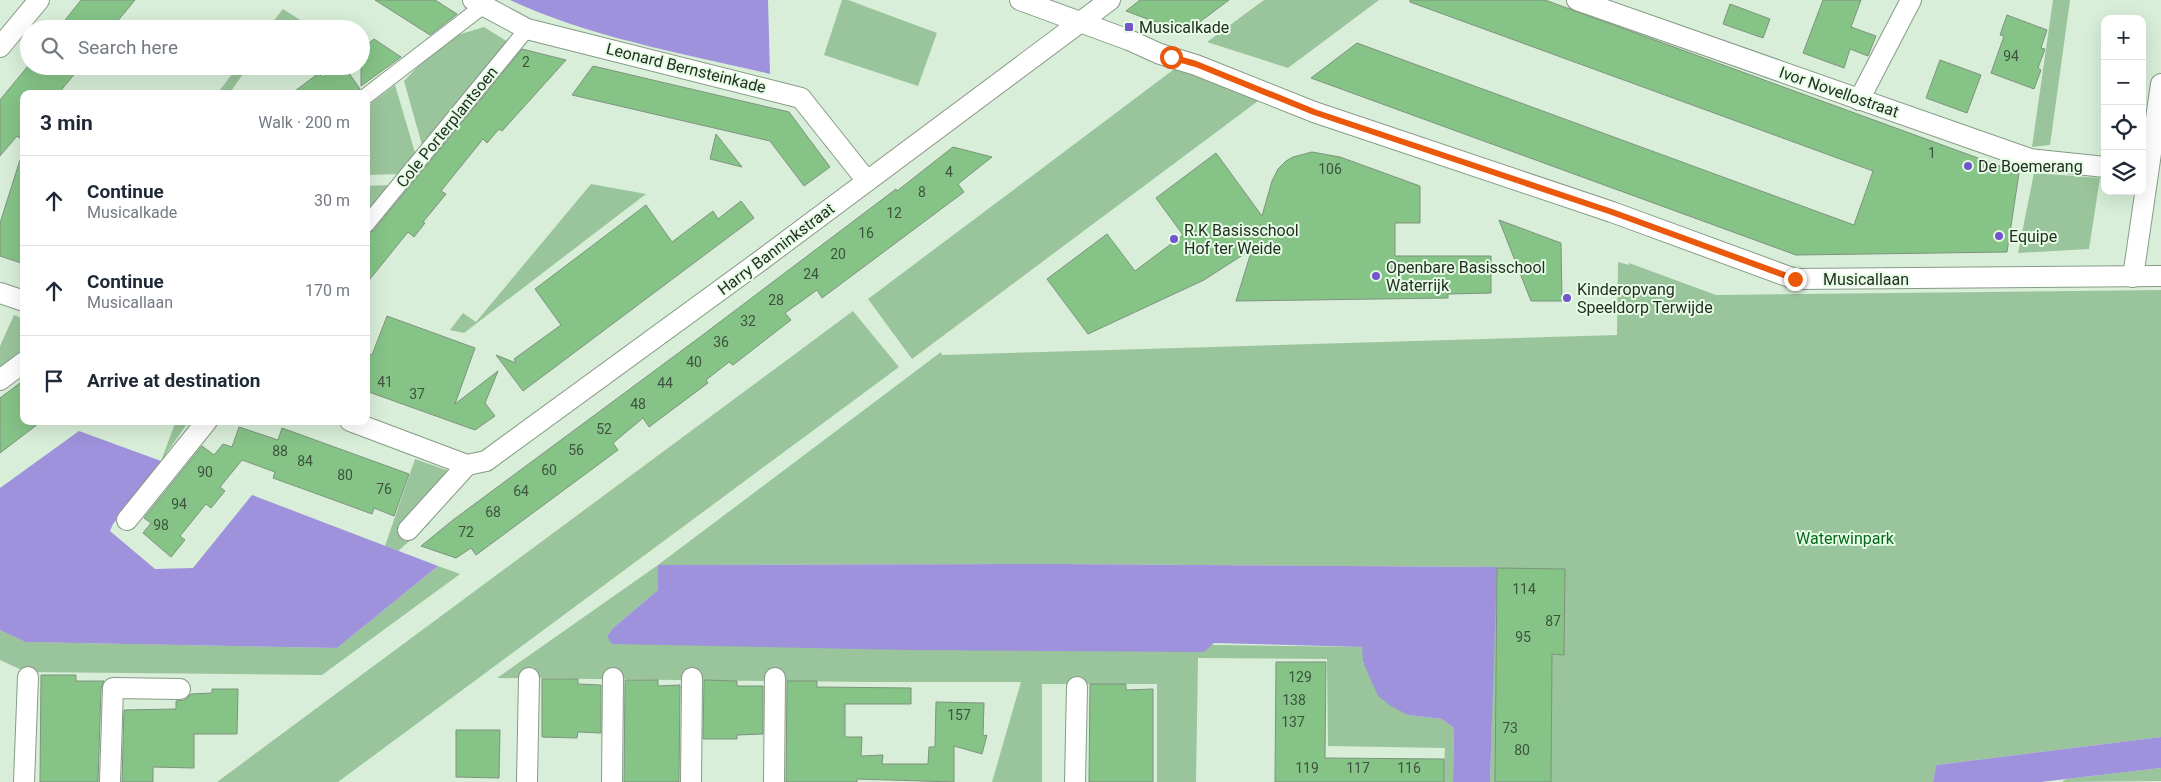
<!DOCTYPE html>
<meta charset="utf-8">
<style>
body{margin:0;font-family:Roboto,sans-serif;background:#f2f2f3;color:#1f2937}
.controls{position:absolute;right:15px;top:15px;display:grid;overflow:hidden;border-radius:10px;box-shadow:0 5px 20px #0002}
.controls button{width:45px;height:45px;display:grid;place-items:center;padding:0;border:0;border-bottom:1px solid #e0e1e3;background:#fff;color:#1f2937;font:25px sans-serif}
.stop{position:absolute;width:15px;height:15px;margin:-11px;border:4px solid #ea580c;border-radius:50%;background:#fff}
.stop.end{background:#ea580c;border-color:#fff;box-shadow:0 1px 5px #0008}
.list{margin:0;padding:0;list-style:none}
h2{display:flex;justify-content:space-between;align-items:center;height:65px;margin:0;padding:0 20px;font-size:21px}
h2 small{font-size:16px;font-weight:400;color:#747a83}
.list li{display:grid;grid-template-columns:32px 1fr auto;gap:15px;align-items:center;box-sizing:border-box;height:90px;padding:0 20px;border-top:1px solid #e0e1e3}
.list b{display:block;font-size:19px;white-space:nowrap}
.list p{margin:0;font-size:16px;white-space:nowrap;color:#747a83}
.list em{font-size:16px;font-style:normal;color:#747a83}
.icon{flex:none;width:28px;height:28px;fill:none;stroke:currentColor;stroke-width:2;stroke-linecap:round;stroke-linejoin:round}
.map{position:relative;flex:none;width:2161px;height:782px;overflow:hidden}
.search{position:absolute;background:#fff;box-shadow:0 5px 20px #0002;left:20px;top:20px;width:350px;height:55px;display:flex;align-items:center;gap:12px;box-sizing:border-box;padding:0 18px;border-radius:28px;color:#747a83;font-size:19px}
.panel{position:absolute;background:#fff;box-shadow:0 5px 20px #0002;left:20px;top:90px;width:350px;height:335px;border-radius:10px}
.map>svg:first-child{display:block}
.green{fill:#9ac49b}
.water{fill:#9e92dc}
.building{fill:#85c387;stroke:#7e937e}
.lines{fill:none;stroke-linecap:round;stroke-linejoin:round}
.pedestrian-casing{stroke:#869b86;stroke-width:17}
.minor-casing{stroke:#869b86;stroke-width:22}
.pedestrian{stroke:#fff;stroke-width:15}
.minor{stroke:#fff;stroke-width:20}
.route{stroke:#ea580c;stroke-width:6}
.poi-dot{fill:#7354cd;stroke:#e5fce5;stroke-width:2}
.labels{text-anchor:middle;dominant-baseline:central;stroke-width:4;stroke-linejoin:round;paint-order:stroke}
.number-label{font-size:14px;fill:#3d533e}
.poi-label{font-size:16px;fill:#252e25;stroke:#e5fce5;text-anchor:start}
.street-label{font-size:16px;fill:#252e25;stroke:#e5fce5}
.park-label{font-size:16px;fill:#07681c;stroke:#e5fce5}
</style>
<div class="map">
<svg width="2161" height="782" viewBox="0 0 2161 782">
<rect width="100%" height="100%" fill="#d8eed8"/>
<g class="green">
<path d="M842,0h6l89,33 -19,53 -94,-31z"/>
<path d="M1264,0h115l-91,68 -81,-26z"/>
<path d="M2053,0h17l-20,145 -18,2z"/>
<path d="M283,9l25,16 -4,4h-37z"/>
<path d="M484,27l24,15 -86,103 -18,-64 33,-34 14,-10z"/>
<path d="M238,66h13l-5,4 -17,24h-12z"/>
<path d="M1177,67l81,34 -346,258 -44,-60z"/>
<path d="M395,85l21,71 -17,18 -33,1v-68z"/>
<path d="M2034,173l66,5 -11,71 -71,4z"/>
<path d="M591,184l55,10 -182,139 -14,-3 13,-17 13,9z"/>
<path d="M391,185l-25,30v-29z"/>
<path d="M1618,262l11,3v-2l87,32 445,-5v447l-225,28 -3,17h-443l6,-215 -438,-3 -400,1v25l-45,38 -6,8 756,11v16l45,52 34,4 12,9 -1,54h-10l2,-34 -117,-2 -1,-87 -129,-1 -2,124h-39v-98h-115v98h-50l29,-100h-153l-371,-4 161,-113 283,-213 1,3 675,-20z"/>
<path d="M853,311l46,56 -561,415h-121z"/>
<path d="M14,315l10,4v35l-24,18v-26z"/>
<path d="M176,421h13l-28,40z"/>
<path d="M415,459l37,13 -32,38 10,13 -32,28 -13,-5z"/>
<path d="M438,566l22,8 -138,101 -296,-3 -26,-12v-30l25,12 312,6z"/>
<path d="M2161,768v13l-99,1 4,-3z"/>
</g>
<g class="water">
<path d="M510,0h258l2,74c-88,-21 -178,-36 -260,-74z"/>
<path d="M79,431l82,30 -48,63 -3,7 45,38 38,-1 59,-73 186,71 -101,82 -312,-6 -25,-12v-142z"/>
<path d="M1058,564l439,3 -7,215h-37l1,-54 -12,-9 -34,-4 -17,-9 -13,-10 -15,-34 -1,-15 -148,-4 -10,9 -297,-2 -295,-6 -5,-8 6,-8 45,-38v-25z"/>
<path d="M2161,737v31l-121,14h-107l3,-17z"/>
</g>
<g class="building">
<path d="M81,0h54l-24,29h-53z"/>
<path d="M375,0h60l22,14 -27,21z"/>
<path d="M1140,0h89l-44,33 -59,-22z"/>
<path d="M1410,0h135l474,173 -12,79 -211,3 -485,-177 46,-35 497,182 19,-54 -463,-169z"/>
<path d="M1823,0h38l-10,27 25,9 -8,20 -18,-7 -6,19 -41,-15z"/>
<path d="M1730,4l40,15 -7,19 -40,-14z"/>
<path d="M2007,15l40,15 -6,18 4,1 -7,19 3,2 -7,19 -43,-16 13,-37 -4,-1z"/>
<path d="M374,39l27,18 -40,29v-37z"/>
<path d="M522,49l44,11 -64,71 -3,-2 -12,14 -4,-4 -42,52 5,3 -23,28 2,1 -11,14 -6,-5 -42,52v-50l7,-3z"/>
<path d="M1940,60l41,15 -14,38 -41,-15z"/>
<path d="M28,66h53l-23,28h-34v47l-7,-5 -17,20v-56z"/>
<path d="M338,66h6l16,23 -3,5h-66l28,-21 4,4z"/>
<path d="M593,66l196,46 41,55 -26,19 -34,-45 -198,-46z"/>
<path d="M716,134l26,33 -32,-8z"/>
<path d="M953,147l39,10 -34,27 6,8 -142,106 -5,-8 -32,23 6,7 -58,45 -4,-3 -23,18 2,3 -59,44 -6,-9 -30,25 5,7 -142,105 -5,-7 -15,10 -35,-12 32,-26 243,-180 200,-151 1,2z"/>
<path d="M1312,152l28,5 80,29v37h-25v33h96v37l-43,1v4l-212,3 16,-52 -48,31 -116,54 -41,-55 60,-45 28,37 48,-36 -27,-37 60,-45 46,63 10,-35 6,-12 8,-8 7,-4z"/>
<path d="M20,160l4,1v103l-24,-8v-33z"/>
<path d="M741,201l13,17 -231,173 -27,-36 20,8 -2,-4 47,-34 -26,-36 111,-84 26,37 41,-31 5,8z"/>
<path d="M1499,220l62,23 1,58h-31z"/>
<path d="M387,316l88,32 -20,56 43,-33 -13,32 10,13 -20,14 -109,-39v-39l6,3z"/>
<path d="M24,380v41h18l-42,32v-55z"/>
<path d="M239,427l39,13 4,-12 127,46 -15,42 -20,-8 -2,6 -41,-15 -58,-21 2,-6 -33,-12 -22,27 5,4 -14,17 -5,-4 -26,32 5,4 -14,17 -28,-24 8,-10 -7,-5 58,-72 12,9 9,-11 9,3z"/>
<path d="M1497,568l68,1 -1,86 -12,-1 -1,128h-56z"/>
<path d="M1276,662h50l-1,96 119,1v23h-169z"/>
<path d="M41,675h35v6h28l-3,7 -3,94h-58z"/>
<path d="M542,679h36v5l23,1v48l-23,-1 -1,6 -35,-1z"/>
<path d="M625,680h33v6l22,-1 -1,97h-55z"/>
<path d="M704,680l33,1v5h26v48l-26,1v4h-34z"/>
<path d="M787,681h30v6l94,1v16h-66v33h17l-1,19 22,-1 -1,9h46l1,-17h6l1,-45 48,1 -1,33 4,-1 -5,19 -28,-8v36l-97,-3v3h-71z"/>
<path d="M1090,684h36v6l27,-1v93h-64z"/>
<path d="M212,689h26l-1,45h-43v34l-41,-1v15h-31l2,-72 52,-1v-8l9,-1 6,-6 21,-1z"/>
<path d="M456,730h44l-1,48 -43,-1z"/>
</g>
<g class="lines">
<defs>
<g id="pedestrian">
<path d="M366,96l117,-90"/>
<path d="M366,225l161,-196"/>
</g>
<g id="minor">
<path d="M473,0l54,29 274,69 66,83"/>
<path d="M1020,0l109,40 31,14 36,11 118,47 298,100 183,67 366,-3"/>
<path d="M1577,0l453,159 75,8"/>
<path d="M0,47l39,-47"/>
<path d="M1859,100l52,-100"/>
<path d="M2133,277l28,-193"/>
<path d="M0,293l24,8"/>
<path d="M0,380l24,-18"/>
<path d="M350,421l117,44 19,-4 274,-200 350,-261"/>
<path d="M127,520l80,-99"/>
<path d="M408,530l59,-65"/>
<path d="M24,782l4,-105"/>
<path d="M110,782l3,-94 67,1"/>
<path d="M527,782l2,-104"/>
<path d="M612,782l1,-104"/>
<path d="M691,782l1,-104"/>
<path d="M774,782l1,-104"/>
<path d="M1075,782l2,-95"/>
</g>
</defs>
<use href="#pedestrian" class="pedestrian-casing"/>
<use href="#minor" class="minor-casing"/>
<use href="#pedestrian" class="pedestrian"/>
<use href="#minor" class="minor"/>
</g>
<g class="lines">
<path class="route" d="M1171,57l25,7 118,48 298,100 183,67"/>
</g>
<g class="poi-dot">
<rect x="1124" y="22" width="10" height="10" rx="2.5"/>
<circle cx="1968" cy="166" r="5"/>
<circle cx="1999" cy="236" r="5"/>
<circle cx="1174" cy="239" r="5"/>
<circle cx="1376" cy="276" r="5"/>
<circle cx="1567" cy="298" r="5"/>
</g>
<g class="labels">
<g class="number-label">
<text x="2011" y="56">94</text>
<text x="526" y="62">2</text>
<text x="1932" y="153">1</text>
<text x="1330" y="169">106</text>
<text x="949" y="172">4</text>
<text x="922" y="192">8</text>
<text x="894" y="213">12</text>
<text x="866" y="233">16</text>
<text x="838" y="254">20</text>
<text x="811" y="274">24</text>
<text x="776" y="300">28</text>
<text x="748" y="321">32</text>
<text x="721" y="342">36</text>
<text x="694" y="362">40</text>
<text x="385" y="382">41</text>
<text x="665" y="383">44</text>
<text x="417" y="394">37</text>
<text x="638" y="404">48</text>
<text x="604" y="429">52</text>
<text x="576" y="450">56</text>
<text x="280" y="451">88</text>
<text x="305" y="461">84</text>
<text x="549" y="470">60</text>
<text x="205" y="472">90</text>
<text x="345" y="475">80</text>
<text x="384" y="489">76</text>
<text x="521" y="491">64</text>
<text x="179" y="504">94</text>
<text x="493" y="512">68</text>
<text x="161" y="525">98</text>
<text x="466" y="532">72</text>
<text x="1524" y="589">114</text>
<text x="1553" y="621">87</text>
<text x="1523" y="637">95</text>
<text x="1300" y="677">129</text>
<text x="1294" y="700">138</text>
<text x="959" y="715">157</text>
<text x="1293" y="722">137</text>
<text x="1510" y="728">73</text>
<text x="1522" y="750">80</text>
<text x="1307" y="768">119</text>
<text x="1358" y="768">117</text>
<text x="1409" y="768">116</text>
</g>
<g class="poi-label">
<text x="1139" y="27">Musicalkade</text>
<text x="1978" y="166">De Boemerang</text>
<text x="1184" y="230">R.K Basisschool<tspan x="1184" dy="18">Hof ter Weide</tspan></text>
<text x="2009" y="236">Equipe</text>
<text x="1386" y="267">Openbare Basisschool<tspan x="1386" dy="18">Waterrijk</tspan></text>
<text x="1577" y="289">Kinderopvang<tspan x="1577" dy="18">Speeldorp Terwijde</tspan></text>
</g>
<g class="street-label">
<text transform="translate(686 68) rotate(14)">Leonard Bernsteinkade</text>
<text transform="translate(1839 92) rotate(19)">Ivor Novellostraat</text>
<text transform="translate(447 127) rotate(-51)">Cole Porterplantsoen</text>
<text transform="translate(776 249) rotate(-37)">Harry Banninkstraat</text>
<text x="1866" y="279">Musicallaan</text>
</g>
<g class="park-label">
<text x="1845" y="538">Waterwinpark</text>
</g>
</g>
</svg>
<div class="controls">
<button>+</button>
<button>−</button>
<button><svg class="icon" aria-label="locate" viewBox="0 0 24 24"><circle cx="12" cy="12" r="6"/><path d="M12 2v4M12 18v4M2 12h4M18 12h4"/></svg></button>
<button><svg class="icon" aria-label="layers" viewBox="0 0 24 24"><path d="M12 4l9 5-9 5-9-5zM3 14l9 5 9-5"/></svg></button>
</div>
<div class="stop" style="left:1171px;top:57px"></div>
<div class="stop end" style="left:1795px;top:279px"></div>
<div class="search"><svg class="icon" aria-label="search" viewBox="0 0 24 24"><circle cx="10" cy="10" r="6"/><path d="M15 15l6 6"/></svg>Search here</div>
<section class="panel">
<h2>3 min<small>Walk · 200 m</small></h2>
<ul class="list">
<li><svg class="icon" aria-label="ahead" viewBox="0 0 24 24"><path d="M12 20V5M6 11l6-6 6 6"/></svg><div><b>Continue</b><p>Musicalkade</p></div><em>30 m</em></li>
<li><svg class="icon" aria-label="ahead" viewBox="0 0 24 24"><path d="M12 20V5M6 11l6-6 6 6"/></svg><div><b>Continue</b><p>Musicallaan</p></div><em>170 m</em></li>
<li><svg class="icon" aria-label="arrive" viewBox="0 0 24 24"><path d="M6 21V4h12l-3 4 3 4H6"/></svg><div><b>Arrive at destination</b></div></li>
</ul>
</section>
</div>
